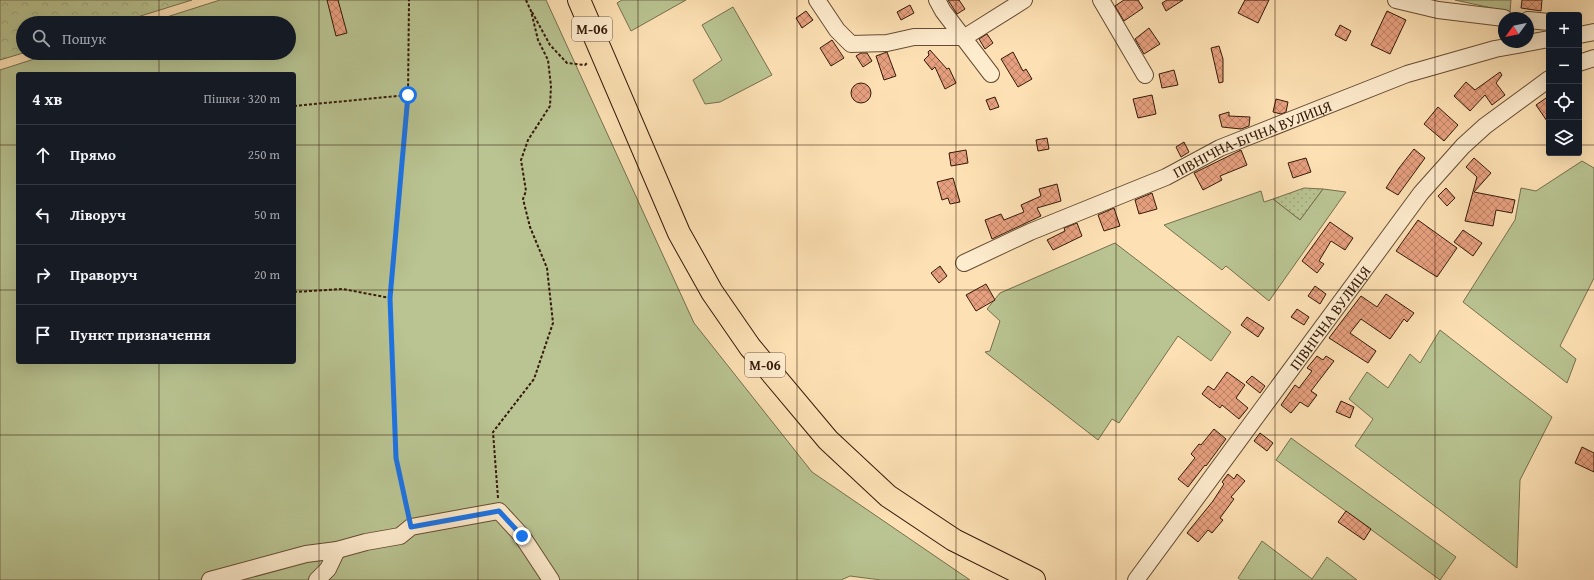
<!DOCTYPE html>
<html lang="uk">
<meta charset="utf-8">
<style>
body{margin:0;font-family:"Gentium Book Plus",serif;background:#20242c;color:#f1f3f6}
.controls{position:absolute;right:12px;top:12px;display:grid;overflow:hidden;border-radius:4px;box-shadow:0 4px 16px #0002}
.controls button{width:36px;height:36px;display:grid;place-items:center;padding:0;border:0;border-bottom:1px solid #363941;background:#171b24;color:#f1f3f6;font:20px sans-serif}
.compass{position:absolute;left:1498px;top:12px;width:36px;height:36px;border-radius:50%;background:#171b24;box-shadow:0 4px 16px #0002;rotate:237deg}
.stop{position:absolute;width:12px;height:12px;margin:-9px;border:3px solid #1a73e8;border-radius:50%;background:#fff}
.stop.end{background:#1a73e8;border-color:#fff;box-shadow:0 1px 4px #0008}
.list{margin:0;padding:0;list-style:none}
h2{display:flex;justify-content:space-between;align-items:center;height:52px;margin:0;padding:0 16px;font-size:17px}
h2 small{font-size:13px;font-weight:400;color:#9ea1a6}
.list li{display:grid;grid-template-columns:26px 1fr auto;gap:12px;align-items:center;box-sizing:border-box;height:60px;padding:0 16px;border-top:1px solid #363941}
.list b{display:block;font-size:15px;white-space:nowrap}
.list em{font-size:13px;font-style:normal;color:#9ea1a6}
.icon{flex:none;width:22px;height:22px;fill:none;stroke:currentColor;stroke-width:2;stroke-linecap:round;stroke-linejoin:round}
.map{position:relative;flex:none;width:1594px;height:580px;overflow:hidden}
.search{position:absolute;background:#171b24;box-shadow:0 4px 16px #0002;left:16px;top:16px;width:280px;height:44px;display:flex;align-items:center;gap:10px;box-sizing:border-box;padding:0 14px;border-radius:22px;color:#9ea1a6;font-size:15px}
.panel{position:absolute;background:#171b24;box-shadow:0 4px 16px #0002;left:16px;top:72px;width:280px;height:292px;border-radius:4px}
.map>svg:first-child{display:block}
.grass{fill:url(#grass-dots);stroke:#776f4e}
.forest{fill:url(#forest-crowns);stroke:#776f4e}
.garden{fill:#b9c492;stroke:#776f4e;fill-rule:evenodd}
.building{fill:url(#building-cross-hatch);stroke:#351a0a}
.lines{fill:none;stroke-linecap:round;stroke-linejoin:round}
.minor-casing{stroke:#674c34;stroke-width:18}
.highway-casing{stroke:#351a0a;stroke-width:24}
.path{stroke:#351a0a;stroke-width:2;stroke-dasharray:3 2;stroke-linecap:butt}
.minor{stroke:#feecce;stroke-width:16}
.highway{stroke:#fde1b4;stroke-width:22}
.route{stroke:#1a73e8;stroke-width:5}
.grid{fill:none;stroke:#351a0a;stroke-width:1;stroke-opacity:0.55}
.labels{text-anchor:middle;dominant-baseline:central;stroke-width:3;stroke-linejoin:round;paint-order:stroke}
.shield{fill:#feecce;stroke:#715945;stroke-width:1}
.shield-label{font-size:14px;font-weight:bold;fill:#351a0a}
.street-label{font-size:15px;fill:#351a0a;stroke:#feecce}
</style>
<div class="map">
<svg width="1594" height="580" viewBox="0 0 1594 580">
<defs>
<pattern id="grass-dots" width="8" height="8" patternUnits="userSpaceOnUse"><rect width="8" height="8" fill="#b9c492"/><path d="M2 2h.1M6 6h.1" fill="none" stroke="#a0a87d" stroke-width="1.8" stroke-linecap="round"/></pattern>
<pattern id="forest-crowns" width="20" height="18" patternUnits="userSpaceOnUse"><rect width="20" height="18" fill="#b9c492"/><path d="M2 6a3 3 0 1 1 6 0M12 15a3 3 0 1 1 6 0" fill="none" stroke="#a0a87d"/></pattern>
<pattern id="building-cross-hatch" width="8" height="8" patternUnits="userSpaceOnUse"><rect width="8" height="8" fill="#e7a07f"/><path d="M0 0l8 8M0 8l8-8" fill="none" stroke="#bc8266"/></pattern>
</defs>
<rect width="100%" height="100%" fill="#fde1b4"/>
<filter id="stains"><feTurbulence type="fractalNoise" baseFrequency=".005" numOctaves="4"/><feColorMatrix values="0 0 0 0 .2 0 0 0 0 .09 0 0 0 0 .02 0 0 0 .5 -.17"/></filter>
<radialGradient id="worn" r=".72"><stop offset=".6" stop-color="#630" stop-opacity="0"/><stop offset="1" stop-color="#630" stop-opacity=".3"/></radialGradient>
<path class="grass" d="M1304,188l19,1 -23,31 -27,-21z"/>
<path class="forest" d="M0,0h192l-74,23h-95v30l-23,7z"/>
<g class="garden">
<path d="M220,0h326l148,323 118,149 158,108h-89l-31,-4 -9,4h-841v-510l53,-17h236v-30h-141zM18,74h276v288h-276z"/>
<path d="M622,0h64l-55,31 -14,-28z"/>
<path d="M1455,0h56l-1,12z"/>
<path d="M733,7l39,68 -52,27 -15,2 -12,-24 29,-20 -20,-35z"/>
<path d="M1582,161l12,7v110l-34,68 16,13 -9,24 -104,-81 52,-82 6,-32 15,3z"/>
<path d="M1323,189l23,3 -77,109 -43,-35 -4,4 -58,-45 97,-34 3,11 9,-3 27,21z"/>
<path d="M1115,243l116,89 -20,29 -33,-25 -59,87 -7,-4 -14,21 -113,-88 5,-1 10,-30 -13,-12 13,-16z"/>
<path d="M1440,330l112,87 -32,63 -3,88 -162,-122 18,-27 -24,-20 18,-27 21,16 22,-34 10,9z"/>
<path d="M1291,438l165,119 -16,23 -164,-120z"/>
<path d="M1262,541l50,38 15,-22 30,23h-116l-3,-2z"/>
</g>
<g class="building">
<path d="M327,0h11l9,33 -11,3z"/>
<path d="M948,0h11l6,9 -8,5z"/>
<path d="M1124,0h14l5,8 -19,13 -9,-15z"/>
<path d="M1167,0h16l-17,11 -4,-8z"/>
<path d="M1245,0h24l-11,23 -20,-10z"/>
<path d="M1522,0h20l-1,11 -20,-3z"/>
<path d="M910,5l4,8 -13,7 -4,-8z"/>
<path d="M806,11l7,9 -11,8 -6,-10z"/>
<path d="M1387,11l19,9 -16,34 -19,-9z"/>
<path d="M1340,25l11,6 -5,10 -11,-6z"/>
<path d="M1149,28l11,16 -16,10 -9,-15z"/>
<path d="M987,34l6,9 -8,6 -6,-10z"/>
<path d="M832,40l12,18 -13,8 -11,-18z"/>
<path d="M1219,46l4,13v23l-4,1 -8,-35z"/>
<path d="M930,50l17,19 2,-1 7,15 -11,6 -10,-22 -3,3 -8,-10 5,-5 -1,-3z"/>
<path d="M887,52l9,24 -12,4 -8,-24z"/>
<path d="M1013,52l10,19 3,-2 6,10 -14,8 -17,-28z"/>
<path d="M861,53h6l5,8 -9,6 -7,-11z"/>
<path d="M1174,70l4,15 -16,3 -3,-14z"/>
<path d="M1500,72l2,3 -6,8 9,12 -13,10 -7,-10 -15,16 -16,-15 12,-14 9,8z"/>
<circle cx="861" cy="93" r="10"/>
<path d="M1152,95l4,19 -18,4 -5,-19z"/>
<path d="M1549,96v28l-13,-19z"/>
<path d="M995,97l4,10 -9,3 -4,-10z"/>
<path d="M1276,99l12,3 -2,10 -5,2 -8,-2z"/>
<path d="M1438,107l20,18 -14,16 -20,-17z"/>
<path d="M1229,112v4l21,1 -1,9 -8,3 -19,-2 -3,-12z"/>
<path d="M1047,138l2,11 -11,2 -2,-11z"/>
<path d="M1184,142l5,10 -8,5 -5,-10z"/>
<path d="M1414,149l11,9 -27,37 -12,-7 13,-20z"/>
<path d="M966,150l2,13 -17,3 -2,-13z"/>
<path d="M1241,150l6,15 -27,11 2,4 -19,10 -9,-17z"/>
<path d="M1306,158l5,14 -18,6 -5,-15z"/>
<path d="M1474,158l17,15 -17,19 41,8 -3,13 -16,-3 -3,16 -28,-5 12,-44 -11,-10z"/>
<path d="M953,178l7,24 -10,2 -2,-6 -6,2 -5,-18z"/>
<path d="M1057,184l4,17 -24,7 4,8 -49,23 -7,-19 16,-6 3,6 20,-8 -3,-7 20,-9 -2,-7z"/>
<path d="M1446,188l9,10 -8,8 -9,-10z"/>
<path d="M1152,193l5,16 -18,5 -4,-14z"/>
<path d="M1114,208l6,18 -16,5 -6,-16z"/>
<path d="M1418,220l39,28 -20,29 -41,-26z"/>
<path d="M1330,222l23,16 -8,12 -14,-9 -12,20 5,3 -7,9 -15,-12z"/>
<path d="M1077,223l5,13 -29,14 -6,-10 18,-9 -1,-3z"/>
<path d="M1463,230l19,13 -9,13 -19,-14z"/>
<path d="M940,266l7,10 -8,7 -8,-10z"/>
<path d="M986,284l9,16 -19,11 -10,-16z"/>
<path d="M1315,286l11,8 -6,10 -12,-8z"/>
<path d="M1386,294l28,19 -7,9 -3,-3 -14,20 -29,-20 -11,14 26,18 -8,12 -39,-25 32,-42 16,11z"/>
<path d="M1297,309l12,8 -5,8 -13,-8z"/>
<path d="M1247,317l17,11 -6,9 -17,-12z"/>
<path d="M1317,356l6,4 3,-4 8,5 -23,30 6,4 -9,12 -8,-5 -9,11 -10,-8 14,-20 4,3 13,-17 -5,-3z"/>
<path d="M1227,372l18,13 -9,13 12,10 -9,11 -17,-14 -2,3 -18,-14 6,-8 6,4z"/>
<path d="M1252,376l13,10 -5,7 -14,-11z"/>
<path d="M1341,401l13,6 -4,11 -14,-6z"/>
<path d="M1214,429l12,10 -20,27 -1,-1 -17,22 -10,-8 17,-21 -4,-4 8,-10 2,1z"/>
<path d="M1260,433l13,10 -6,8 -13,-10z"/>
<path d="M1582,447l12,6v19l-19,-9z"/>
<path d="M1228,474l6,5 3,-5 8,7 -14,16 3,2 -14,19 3,2 -11,13 -4,-3 -10,12 -11,-9 26,-32 11,-17 -2,-2z"/>
<path d="M1346,511l25,18 -7,11 -26,-18z"/>
</g>
<g class="lines">
<defs>
<g id="minor">
<path d="M817,0l20,30 14,14 36,-1 27,-6h51l59,-37"/>
<path d="M937,0l6,11 48,63"/>
<path d="M1101,0l44,75"/>
<path d="M1396,0l42,10 66,8"/>
<path d="M1528,20l21,2"/>
<path d="M1579,35l15,-3"/>
<path d="M1579,63l15,-5"/>
<path id="s1" d="M964,263l66,-31 136,-55 54,-29 187,-74 88,-25 54,-10"/>
<path d="M210,580l96,-26 31,-4 29,-8 34,-6 11,-9 88,-16 23,25 29,44"/>
<path d="M317,580l11,-11 9,-19"/>
<path id="s2" d="M1136,580l285,-387 42,-47 22,-20 64,-47"/>
</g>
<path id="highway" d="M579,0l100,233 33,59 38,55 78,93 60,56 66,44 80,40"/>
</defs>
<use href="#minor" class="minor-casing"/>
<use href="#highway" class="highway-casing"/>
<g class="path">
<path d="M532,12l18,33 17,18 18,2 2,-2"/>
<path d="M294,106l114,-11"/>
<path d="M294,292l49,-3 47,9"/>
<path d="M498,498l-5,-66 41,-53 19,-56 -6,-55 -17,-41 -7,-28 3,-8 -5,-31 7,-20 22,-34 1,-20 -3,-26 -10,-20 -7,-29 -5,-11"/>
<path d="M408,514l-12,-56 -6,-160 18,-203 1,-95"/>
</g>
<use href="#minor" class="minor"/>
<use href="#highway" class="highway"/>
</g>
<g class="lines">
<path class="route" d="M408,95l-18,203 6,160 15,69 88,-16 23,25"/>
</g>
<path class="grid" d="M159,0v23M319,0v580M478,0v580M638,0v580M797,0v580M956,0v580M1116,0v580M1275,0v580M1435,0v580M159,53v21M0,145h18M294,145h1255M1579,145h15M0,290h18M294,290h1300M159,362v218M0,435h1594"/>
<g class="labels">
<g class="shield">
<rect x="572" y="17" width="40" height="24" rx="3"/>
<rect x="745" y="353" width="40" height="24" rx="3"/>
</g>
<g class="shield-label">
<text x="592" y="29">М-06</text>
<text x="765" y="365">М-06</text>
</g>
<g class="street-label">
<text stroke="none"><textPath href="#s1" startOffset="314">ПІВНІЧНА-БІЧНА ВУЛИЦЯ</textPath></text>
<text stroke="none"><textPath href="#s2" startOffset="326">ПІВНІЧНА ВУЛИЦЯ</textPath></text>
</g>
</g>
<rect width="100%" height="100%" filter="url(#stains)"/>
<rect width="100%" height="100%" fill="url(#worn)"/>
</svg>
<div class="controls">
<button>+</button>
<button>−</button>
<button><svg class="icon" aria-label="locate" viewBox="0 0 24 24"><circle cx="12" cy="12" r="6"/><path d="M12 2v4M12 18v4M2 12h4M18 12h4"/></svg></button>
<button><svg class="icon" aria-label="layers" viewBox="0 0 24 24"><path d="M12 4l9 5-9 5-9-5zM3 14l9 5 9-5"/></svg></button>
</div>
<svg class="compass" viewBox="-18 -18 36 36"><path d="M0-13l5 13h-10z" fill="#e53935"/><path d="M0 13l5-13h-10z" fill="#9ea1a6"/></svg>
<div class="stop" style="left:408px;top:95px"></div>
<div class="stop end" style="left:522px;top:536px"></div>
<div class="search"><svg class="icon" aria-label="search" viewBox="0 0 24 24"><circle cx="10" cy="10" r="6"/><path d="M15 15l6 6"/></svg>Пошук</div>
<section class="panel">
<h2>4 хв<small>Пішки · 320 m</small></h2>
<ul class="list">
<li><svg class="icon" aria-label="ahead" viewBox="0 0 24 24"><path d="M12 20V5M6 11l6-6 6 6"/></svg><div><b>Прямо</b></div><em>250 m</em></li>
<li><svg class="icon" aria-label="left" viewBox="0 0 24 24"><path d="M17 20v-9H6M10 6l-5 5 5 5"/></svg><div><b>Ліворуч</b></div><em>50 m</em></li>
<li><svg class="icon" aria-label="right" viewBox="0 0 24 24"><path d="M7 20v-9h11M14 6l5 5-5 5"/></svg><div><b>Праворуч</b></div><em>20 m</em></li>
<li><svg class="icon" aria-label="arrive" viewBox="0 0 24 24"><path d="M6 21V4h12l-3 4 3 4H6"/></svg><div><b>Пункт призначення</b></div></li>
</ul>
</section>
</div>
